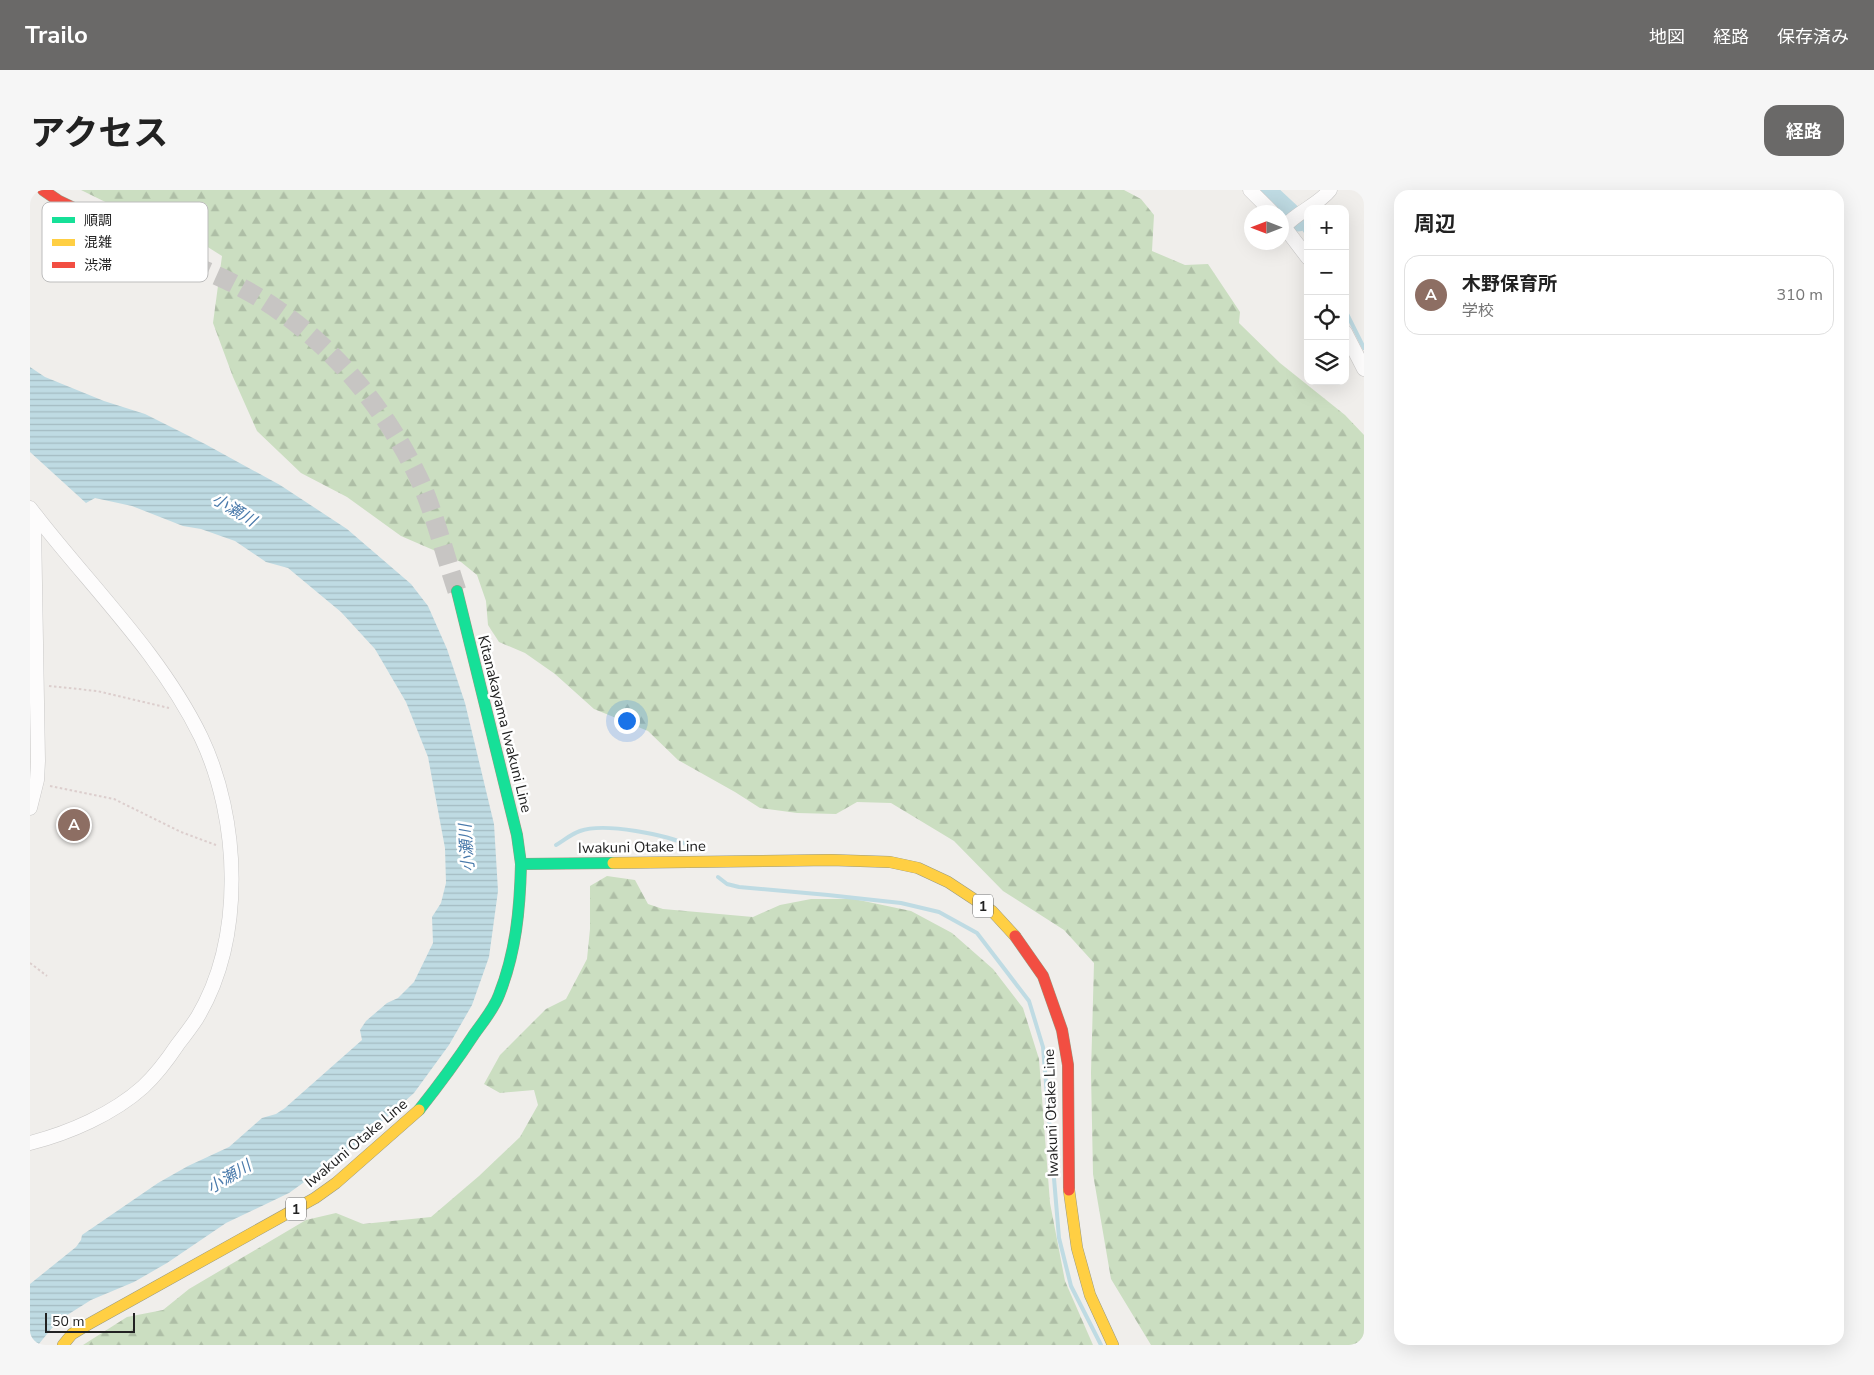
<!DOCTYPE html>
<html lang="ja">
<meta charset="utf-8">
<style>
body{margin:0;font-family:"Nunito Sans","Noto Sans JP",sans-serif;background:#f6f6f6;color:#222}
.controls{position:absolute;right:15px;top:15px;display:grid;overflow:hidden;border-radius:10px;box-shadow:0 5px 20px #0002}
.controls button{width:45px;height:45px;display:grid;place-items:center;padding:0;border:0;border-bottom:1px solid #e0e0e0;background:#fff;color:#222;font:25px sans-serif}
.compass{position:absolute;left:1214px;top:15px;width:45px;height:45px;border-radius:50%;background:#fff;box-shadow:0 5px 20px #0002;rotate:270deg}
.scale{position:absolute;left:15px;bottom:12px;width:90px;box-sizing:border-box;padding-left:5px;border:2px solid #222;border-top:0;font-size:14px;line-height:18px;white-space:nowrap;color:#222;-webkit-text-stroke:4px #fff;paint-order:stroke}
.you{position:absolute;left:596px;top:530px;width:18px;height:18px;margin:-12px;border:4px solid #fff;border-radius:50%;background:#1a73e8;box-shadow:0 0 0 8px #1a73e833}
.badge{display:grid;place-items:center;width:32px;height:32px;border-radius:50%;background:#6a6968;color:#fff;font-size:16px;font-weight:700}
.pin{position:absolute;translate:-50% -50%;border:2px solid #fff;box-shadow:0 1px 5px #0006}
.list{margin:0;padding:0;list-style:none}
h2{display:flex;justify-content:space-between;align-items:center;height:65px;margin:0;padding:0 20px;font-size:21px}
h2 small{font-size:16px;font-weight:400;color:#767676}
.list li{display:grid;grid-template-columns:32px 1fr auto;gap:15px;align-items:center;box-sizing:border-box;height:80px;margin:0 10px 10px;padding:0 10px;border:1px solid #e0e0e0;border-radius:15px}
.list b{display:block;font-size:19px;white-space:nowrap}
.list p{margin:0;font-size:16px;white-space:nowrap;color:#767676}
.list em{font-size:16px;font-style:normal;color:#767676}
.icon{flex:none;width:28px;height:28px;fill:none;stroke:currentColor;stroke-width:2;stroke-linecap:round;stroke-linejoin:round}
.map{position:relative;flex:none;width:1334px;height:1155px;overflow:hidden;border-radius:15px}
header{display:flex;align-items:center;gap:30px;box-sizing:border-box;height:70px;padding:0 25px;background:#6a6968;color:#fff}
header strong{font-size:24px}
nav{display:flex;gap:28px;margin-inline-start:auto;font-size:18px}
.intro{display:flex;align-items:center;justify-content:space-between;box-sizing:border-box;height:120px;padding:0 30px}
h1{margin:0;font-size:35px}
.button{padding:12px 22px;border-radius:15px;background:#6a6968;color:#fff;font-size:18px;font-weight:700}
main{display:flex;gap:30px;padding:0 30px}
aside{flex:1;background:#fff;border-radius:15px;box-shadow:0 5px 20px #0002}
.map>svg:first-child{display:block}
.forest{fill:url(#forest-firs)}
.water{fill:url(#water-rules)}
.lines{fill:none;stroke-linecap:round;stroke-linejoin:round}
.stream{stroke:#bfdbe3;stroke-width:4}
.river{stroke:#bfdbe3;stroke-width:21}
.secondary-tunnel{stroke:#c7c5c3;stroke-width:19;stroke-dasharray:19 9;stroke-linecap:butt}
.street-casing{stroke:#c9c8c7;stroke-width:15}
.fast-casing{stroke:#999a82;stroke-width:12}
.slow-casing{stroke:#999a82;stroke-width:12}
.jam-casing{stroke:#999a82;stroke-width:12}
.path{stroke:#dccecd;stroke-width:2;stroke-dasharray:2.5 2.5;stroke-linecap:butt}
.street{stroke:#fdfcfc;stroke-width:14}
.fast{stroke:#16e098;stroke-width:11}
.slow{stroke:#ffcf43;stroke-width:11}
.jam{stroke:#f24e42;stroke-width:11}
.labels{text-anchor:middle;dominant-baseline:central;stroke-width:5;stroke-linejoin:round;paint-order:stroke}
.shield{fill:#fff;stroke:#646464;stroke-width:1}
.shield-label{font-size:14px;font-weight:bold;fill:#222}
.street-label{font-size:15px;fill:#222;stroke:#fff}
.water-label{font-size:16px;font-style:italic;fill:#4a7aab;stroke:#fff}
.key{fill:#fff;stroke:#bdbdbd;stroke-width:1}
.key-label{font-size:14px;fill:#222}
</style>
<header>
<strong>Trailo</strong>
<nav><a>地図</a><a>経路</a><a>保存済み</a></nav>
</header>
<div class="intro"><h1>アクセス</h1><a class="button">経路</a></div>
<main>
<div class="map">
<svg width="1334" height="1155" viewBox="0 0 1334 1155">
<defs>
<pattern id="forest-firs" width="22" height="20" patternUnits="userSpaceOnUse" patternTransform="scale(1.25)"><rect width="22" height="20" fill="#cbdec1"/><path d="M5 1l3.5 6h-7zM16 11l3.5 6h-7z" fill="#aebea6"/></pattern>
<pattern id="water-rules" width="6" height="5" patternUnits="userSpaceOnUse" patternTransform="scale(1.25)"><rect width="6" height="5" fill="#bfdbe3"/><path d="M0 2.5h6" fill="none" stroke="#a4bcc2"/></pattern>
</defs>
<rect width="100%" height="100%" fill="#f0eeeb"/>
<g class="forest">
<path d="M51,0h1043l17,9 13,16 -2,36 33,14 23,-1 32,48 -1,11 41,40 65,52 19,20v910h-213l-40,-66 -18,-105 -2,-101 3,-110 -30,-33 -61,-39 -49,-50 -63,-38 -34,-1 -21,12 -39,-1 -37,-5 -25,-16 -57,-32 -30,-29 -54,-22 -39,-35 -30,-21 -26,-11 -11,-17 -2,-24 -9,-26 -16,-13 -60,-26 -54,-39 -46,-24 -44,-42 -24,-54 -20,-54 9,-67 -27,-17 -53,-19z"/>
<path d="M577,686l28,4 13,24 15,5 90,8 27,-12 31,-6h43l57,12 41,22 41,36 30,39 16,51 11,144 15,78 28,64h-1010l44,-28 36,-7 26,-21 117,-69 30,-7 27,11 68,-7 48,-41 41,-39 18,-32 -4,-15 -34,3 -16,-9 16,-29 46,-46 20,-10 21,-40 3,-30v-43z"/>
</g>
<path class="water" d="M0,177l15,10 59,24 41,13 60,30 75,41 67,44 64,55 17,22 19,43 18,54 29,121 4,67 -9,66 -17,48 -23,40 -35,48 -57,51 -68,49 -63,30 -59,40 -33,19 -43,18 -27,17 -12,11 -14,17h-8v-61l46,-37 5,-7 1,-5 76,-52 30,-17 41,-19 33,-29 14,-4 9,-6 77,-68 -2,-10 6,-9 21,-18 11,-5 16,-16 19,-39 -1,-26 9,-14 5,-20 -1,-35 -17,-91 -22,-55 -31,-53 -34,-37 -53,-44 -22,-6 -31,-21 -34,-12 -18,-3 -51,-20 -37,-8 -9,5 -56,-51z"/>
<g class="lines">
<g class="stream">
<path d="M1271,29l-3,2 10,14"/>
<path d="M1315,120l19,38"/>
<path d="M526,655c7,-4 15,-11 24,-14 25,-9 87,4 111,15"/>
<path d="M688,687l9,7 12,3 89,8 73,8 38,9 38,21 52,68 14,46 16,191 12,48 30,59"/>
</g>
<path class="river" d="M1235,0l33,31"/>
<path class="secondary-tunnel" d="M161,74c17,8 35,15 51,24 78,41 143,116 179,195 15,35 24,73 36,108"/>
<defs>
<g id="street">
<path d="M1220,0l22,22"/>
<path d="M1252,34l26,34"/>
<path d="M1254,37c13,-15 34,-22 46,-37"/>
<path d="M1315,142l19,37"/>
<path d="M0,318c57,75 129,143 171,229 39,82 44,201 -4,281 -6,9 -12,17 -19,26 -10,15 -21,30 -35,43 -30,27 -74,46 -113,56"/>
<path d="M0,618l7,-28 1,-19 -4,-236 3,-8"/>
</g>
<g id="fast">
<path d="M427,401l60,244 4,29"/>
<path d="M389,920c19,-24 37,-48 54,-74 9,-13 21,-27 26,-41 17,-43 21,-86 22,-131l92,-1"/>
</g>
<g id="slow">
<path d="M583,673l218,-3 59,2 28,6 30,14 44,29 23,25"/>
<path d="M1039,1000l8,58 13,47 23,50"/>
<path d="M33,1155l9,-11 15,-9 228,-127 21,-15 83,-73"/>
</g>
<g id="jam">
<path d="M13,0l16,11 132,63"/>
<path d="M985,746l28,40 19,54 6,35 1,125"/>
</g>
</defs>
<use href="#street" class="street-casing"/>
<use href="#fast" class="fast-casing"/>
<use href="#slow" class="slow-casing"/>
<use href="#jam" class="jam-casing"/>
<g class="path">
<path d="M19,496l48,5 72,17"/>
<path d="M20,596l64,13 67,33 35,13"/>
<path d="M0,773l17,13"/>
</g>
<use href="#street" class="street"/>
<use href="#fast" class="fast"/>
<use href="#slow" class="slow"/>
<use href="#jam" class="jam"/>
</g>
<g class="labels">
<g class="shield">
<rect x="943" y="704.5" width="20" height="23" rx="4"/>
<rect x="256" y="1007.5" width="20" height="23" rx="4"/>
</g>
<g class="shield-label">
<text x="953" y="716">1</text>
<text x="266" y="1019">1</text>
</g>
<g class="street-label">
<text transform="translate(475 534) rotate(76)">Kitanakayama Iwakuni Line</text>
<text transform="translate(612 657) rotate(-1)">Iwakuni Otake Line</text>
<text transform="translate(1021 923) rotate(-92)">Iwakuni Otake Line</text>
<text transform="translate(326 953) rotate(-40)">Iwakuni Otake Line</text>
</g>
<g class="water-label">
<text transform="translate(204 320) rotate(31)">小瀬川</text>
<text transform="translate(437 658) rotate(-94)">小瀬川</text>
<text transform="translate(199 987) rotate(-31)">小瀬川</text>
</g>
</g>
<rect x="12" y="12" width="166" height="80" rx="8" class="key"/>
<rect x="22" y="27" width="23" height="6" fill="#16e098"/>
<rect x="22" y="49" width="23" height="7" fill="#ffcf43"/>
<rect x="22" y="72" width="23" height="6" fill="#f24e42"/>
<g class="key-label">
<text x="54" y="35">順調</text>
<text x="54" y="57">混雑</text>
<text x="54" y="80">渋滞</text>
</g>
</svg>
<div class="controls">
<button>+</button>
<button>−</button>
<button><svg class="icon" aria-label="locate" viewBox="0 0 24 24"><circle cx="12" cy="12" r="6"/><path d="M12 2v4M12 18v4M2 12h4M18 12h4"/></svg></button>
<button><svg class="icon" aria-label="layers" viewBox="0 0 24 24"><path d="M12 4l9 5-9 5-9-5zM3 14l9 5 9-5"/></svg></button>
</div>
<svg class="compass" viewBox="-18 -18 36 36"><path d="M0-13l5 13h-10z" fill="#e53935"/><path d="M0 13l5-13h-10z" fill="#767676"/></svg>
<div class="scale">50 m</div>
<div class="you"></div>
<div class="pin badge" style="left:44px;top:635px;background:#8d6e63">A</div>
</div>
<aside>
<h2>周辺<small></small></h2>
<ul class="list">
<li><span class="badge" style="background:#8d6e63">A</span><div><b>木野保育所</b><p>学校</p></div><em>310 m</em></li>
</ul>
</aside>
</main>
